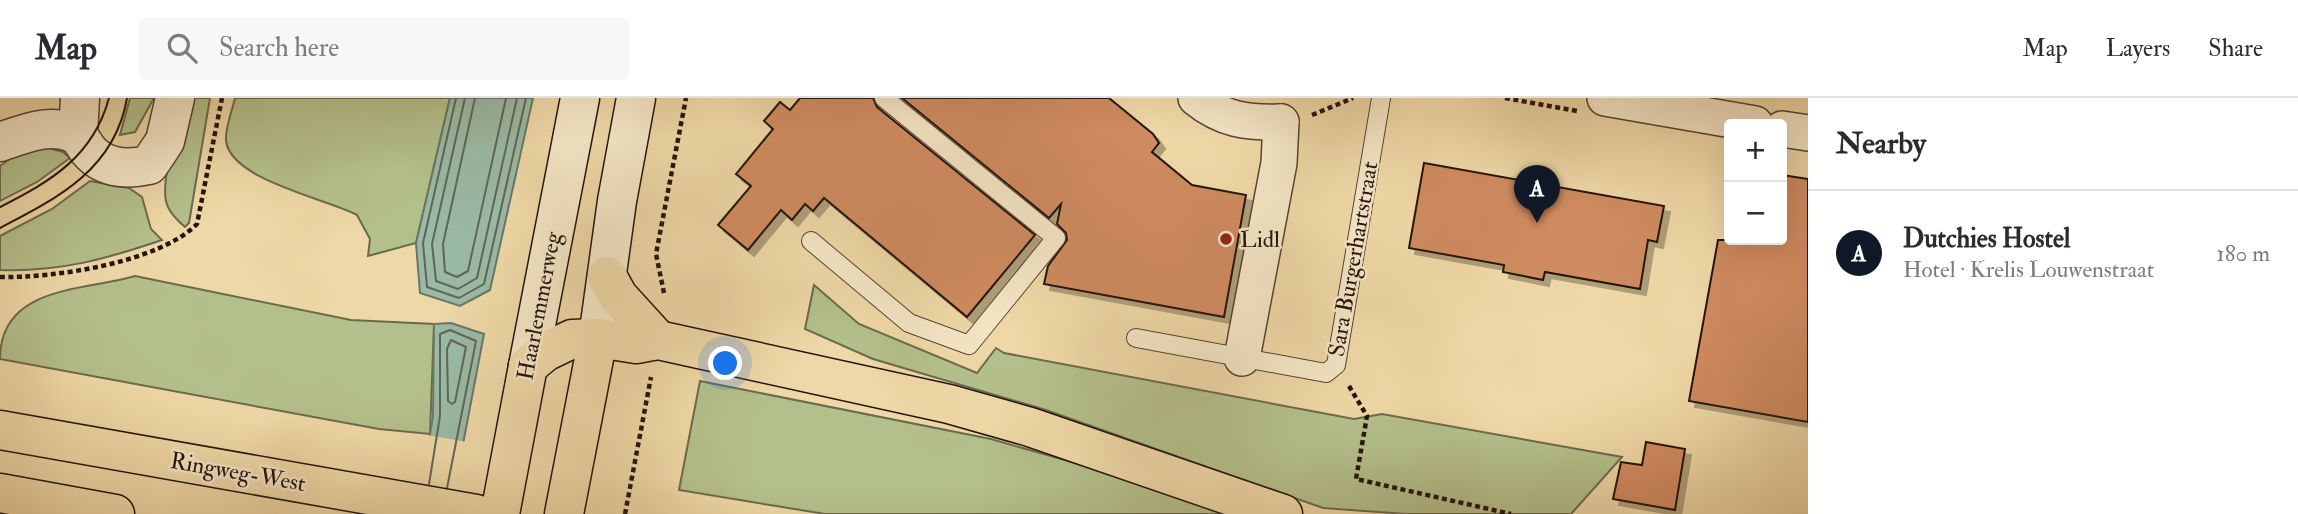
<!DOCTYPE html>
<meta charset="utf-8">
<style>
body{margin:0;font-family:"IM FELL Double Pica",serif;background:#f7f7f7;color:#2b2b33}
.controls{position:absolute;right:21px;top:21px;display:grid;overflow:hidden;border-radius:7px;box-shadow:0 7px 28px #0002}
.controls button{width:63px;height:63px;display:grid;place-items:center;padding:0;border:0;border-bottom:2px solid #e1e1e2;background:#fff;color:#2b2b33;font:35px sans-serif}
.you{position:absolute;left:726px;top:266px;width:24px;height:24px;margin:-18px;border:5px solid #fff;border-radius:50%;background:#1a73e8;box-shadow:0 0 0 10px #1a73e833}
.badge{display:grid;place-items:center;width:46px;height:46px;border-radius:50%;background:#111827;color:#fff;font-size:23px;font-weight:700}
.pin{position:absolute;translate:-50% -58px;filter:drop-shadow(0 2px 4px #0008)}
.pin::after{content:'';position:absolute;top:37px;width:24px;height:21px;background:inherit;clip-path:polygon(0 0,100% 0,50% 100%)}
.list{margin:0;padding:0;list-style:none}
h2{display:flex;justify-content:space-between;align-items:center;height:91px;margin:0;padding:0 28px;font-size:30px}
h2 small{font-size:23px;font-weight:400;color:#7c7c81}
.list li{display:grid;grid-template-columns:46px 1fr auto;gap:21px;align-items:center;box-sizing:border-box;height:126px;padding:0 28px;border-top:2px solid #e1e1e2}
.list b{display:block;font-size:26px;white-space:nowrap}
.list p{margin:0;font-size:23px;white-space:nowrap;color:#7c7c81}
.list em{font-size:23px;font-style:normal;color:#7c7c81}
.icon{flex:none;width:38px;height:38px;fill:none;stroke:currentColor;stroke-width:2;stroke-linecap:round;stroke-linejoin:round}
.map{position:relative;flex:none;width:1808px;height:416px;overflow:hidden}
header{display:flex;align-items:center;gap:42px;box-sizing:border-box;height:98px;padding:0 35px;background:#fff;border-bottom:2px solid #e1e1e2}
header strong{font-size:33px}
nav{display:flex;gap:38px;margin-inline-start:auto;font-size:24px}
.search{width:490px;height:63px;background:#f7f7f7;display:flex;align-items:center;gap:18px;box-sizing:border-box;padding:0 24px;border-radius:7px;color:#7c7c81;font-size:26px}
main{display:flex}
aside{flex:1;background:#fff}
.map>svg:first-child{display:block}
.green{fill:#b4c08b;stroke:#6c6a4c;stroke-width:2}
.water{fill:#9abaa5;stroke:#6a7768;stroke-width:2}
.pier{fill:#efd8a7}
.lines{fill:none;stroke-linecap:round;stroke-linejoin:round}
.shore{stroke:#5e6659;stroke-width:2}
.building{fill:#d08b61;stroke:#23130d;stroke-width:2;filter:url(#shadow)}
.service-casing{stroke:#564434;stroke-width:20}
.minor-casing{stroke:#564434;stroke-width:38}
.tertiary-casing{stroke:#564434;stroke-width:41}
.secondary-casing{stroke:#23130d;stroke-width:41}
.primary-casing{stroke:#23130d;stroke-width:41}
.motorway-casing{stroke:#23130d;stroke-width:41}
.path{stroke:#23130d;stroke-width:4.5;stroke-dasharray:5 3.5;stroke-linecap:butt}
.service{stroke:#f5e6c6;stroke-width:18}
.minor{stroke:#f5e6c6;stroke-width:35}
.tertiary{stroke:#f5e6c6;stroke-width:38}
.secondary{stroke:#f5e6c6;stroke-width:38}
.primary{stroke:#efd8a7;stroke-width:38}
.motorway{stroke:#efd8a7;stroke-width:38}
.tram{stroke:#23130d;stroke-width:2}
.poi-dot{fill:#8f2418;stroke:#f5e6c6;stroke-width:2.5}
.labels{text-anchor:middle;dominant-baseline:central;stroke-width:5;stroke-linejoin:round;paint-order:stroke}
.poi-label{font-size:23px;fill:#23130d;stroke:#f5e6c6;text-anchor:start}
.street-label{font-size:23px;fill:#23130d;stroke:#f5e6c6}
</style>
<header>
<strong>Map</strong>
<div class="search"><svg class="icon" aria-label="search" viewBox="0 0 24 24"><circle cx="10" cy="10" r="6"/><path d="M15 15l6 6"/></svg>Search here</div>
<nav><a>Map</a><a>Layers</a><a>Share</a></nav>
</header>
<main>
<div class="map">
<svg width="1808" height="416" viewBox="0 0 1808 416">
<defs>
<filter id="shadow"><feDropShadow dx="6" dy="6" stdDeviation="0" flood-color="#0004"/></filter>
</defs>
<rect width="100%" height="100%" fill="#efd8a7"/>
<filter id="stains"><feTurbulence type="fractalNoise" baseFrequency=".00286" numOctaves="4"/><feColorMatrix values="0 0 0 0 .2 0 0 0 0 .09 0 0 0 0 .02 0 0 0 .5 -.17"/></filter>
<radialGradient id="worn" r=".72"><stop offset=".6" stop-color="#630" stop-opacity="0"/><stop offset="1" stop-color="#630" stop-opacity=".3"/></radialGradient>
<g class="green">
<path d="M130,0h24l-19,34 -15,3z"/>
<path d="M182,0h28l-21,125 -4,4c-7,-6 -17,-15 -19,-26 -5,-21 12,-79 16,-103z"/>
<path d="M235,0h215l-34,145 -48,13 2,-17 -13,-24c-30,-16 -126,-35 -131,-74 -1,-13 6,-30 9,-43z"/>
<path d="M41,48l22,6 7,6 -33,24 -37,19v-35l21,-15z"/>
<path d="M90,83l39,7 13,9 9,32 11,11c-56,19 -102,32 -162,30v-34l52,-27z"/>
<path d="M135,178l216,44 83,4 -4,110 -51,-5 -379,-70c0,-74 85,-68 135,-83z"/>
<path d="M814,187l45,39 118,49 19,-25 8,5 350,66 28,-5 240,43 -51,57h-165l-83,-6 -277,-98 -173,-51 -68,-30z"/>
<path d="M700,283l291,58 186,53 58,22h-410l-146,-24z"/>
</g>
<g class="water">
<path d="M450,0h83l-43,192 -30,16 -40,-13 -4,-50z"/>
<path d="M451,225l33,11 -28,147 -39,33 16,-98 1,-92z"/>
</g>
<path class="pier" d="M427,337l40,7 -13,72h-40z"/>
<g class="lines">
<g class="shore">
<path d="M456,0l-33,145 4,44 32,11 25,-14 42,-186"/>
<path d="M465,0l-33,146 4,37 22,8 19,-11 40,-180"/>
<path d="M475,0l-32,146 2,28 12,5 11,-6 38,-173"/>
<path d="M451,242l15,7 -11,55 -3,2 -4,-3 -1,-52z"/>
<path d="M429,386l11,-68v-82l10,-4 26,11 -29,147"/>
</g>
</g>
<g class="building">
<path d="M800,0h73l4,9 158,128 -68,82 -143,-119 -11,13 -8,-7 -13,16 -11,-10 -33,40 -30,-25 33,-39 -15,-12 37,-45 -9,-8 16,-19 10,8z"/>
<path d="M902,0h207l44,36 6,9 -7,9 40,33 54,10 -22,122 -180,-33 4,-18 19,-26 -1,-7 -9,-9 4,-20 -12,14z"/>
<path d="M1424,65l240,43 -7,36 -9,-2 -8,49 -95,-17 -2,8 -40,-8 1,-7 -95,-17z"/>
<path d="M1782,77l26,4v243l-119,-21 29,-161h64z"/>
<path d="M1646,344l39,7 -10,61 -62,-11 8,-37 21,3z"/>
</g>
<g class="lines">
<defs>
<g id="service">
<path d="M811,143l98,82 60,22 87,-107 -172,-140"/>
<path d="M1136,240l190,35 10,-8 45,-267"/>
</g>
<g id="minor">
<path d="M1196,0c27,22 51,25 85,24"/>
<path d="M1605,0l150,26"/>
<path d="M1782,31l26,4"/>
<path d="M1242,260l37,-195 2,-41"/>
</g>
<g id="tertiary">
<path d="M78,37l2,-37"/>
<path d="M0,44c24,-8 50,-20 75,-8 6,3 9,11 13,16 16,19 38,20 61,15l16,-24 10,-43"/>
</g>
<g id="secondary">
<path d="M598,240l19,-137 19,-103"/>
<path d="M528,268l52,-268"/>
</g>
<g id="primary">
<path d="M500,416l28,-148"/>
<path d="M564,416l34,-176"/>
</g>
<g id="motorway">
<path d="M607,178l11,20 40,44"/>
<path d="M528,268l17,-14 27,-13 26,-1 38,6 22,-4 291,64 81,23 253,87"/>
<path d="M0,332l476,84"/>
<path d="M0,395l115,21"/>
</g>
</defs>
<use href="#service" class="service-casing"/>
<use href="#minor" class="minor-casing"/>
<use href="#tertiary" class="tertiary-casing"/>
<use href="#secondary" class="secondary-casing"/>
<use href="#primary" class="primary-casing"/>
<use href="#motorway" class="motorway-casing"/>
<g class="path">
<path d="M1505,0l72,13"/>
<path d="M1312,17l41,-17"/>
<path d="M0,179c54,1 158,-14 197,-53l25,-126"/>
<path d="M664,195l-8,-39 30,-156"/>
<path d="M1349,288l18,30 -11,63 155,35"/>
<path d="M625,416l26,-137"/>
</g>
<use href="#service" class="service"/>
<use href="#minor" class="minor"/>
<use href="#tertiary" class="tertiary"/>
<use href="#secondary" class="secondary"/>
<use href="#primary" class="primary"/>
<use href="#motorway" class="motorway"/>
<g class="tram">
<path d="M0,109c51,-26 93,-50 109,-109"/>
<path d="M0,130c58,-30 115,-59 127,-130"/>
</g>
</g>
<circle class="poi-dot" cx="1226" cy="141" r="7"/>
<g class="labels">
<g class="poi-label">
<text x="1240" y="141">Lidl</text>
</g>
<g class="street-label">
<text transform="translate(1353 161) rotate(-80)">Sara Burgerhartstraat</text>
<text transform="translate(539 208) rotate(-79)">Haarlemmerweg</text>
<text transform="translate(238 374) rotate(10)">Ringweg-West</text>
</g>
</g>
<rect width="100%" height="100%" filter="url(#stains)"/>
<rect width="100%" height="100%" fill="url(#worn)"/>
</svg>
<div class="controls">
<button>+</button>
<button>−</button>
</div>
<div class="you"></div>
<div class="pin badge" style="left:1537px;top:125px">A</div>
</div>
<aside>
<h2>Nearby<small></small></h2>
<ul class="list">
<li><span class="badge">A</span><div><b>Dutchies Hostel</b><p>Hotel · Krelis Louwenstraat</p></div><em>180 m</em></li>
</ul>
</aside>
</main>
